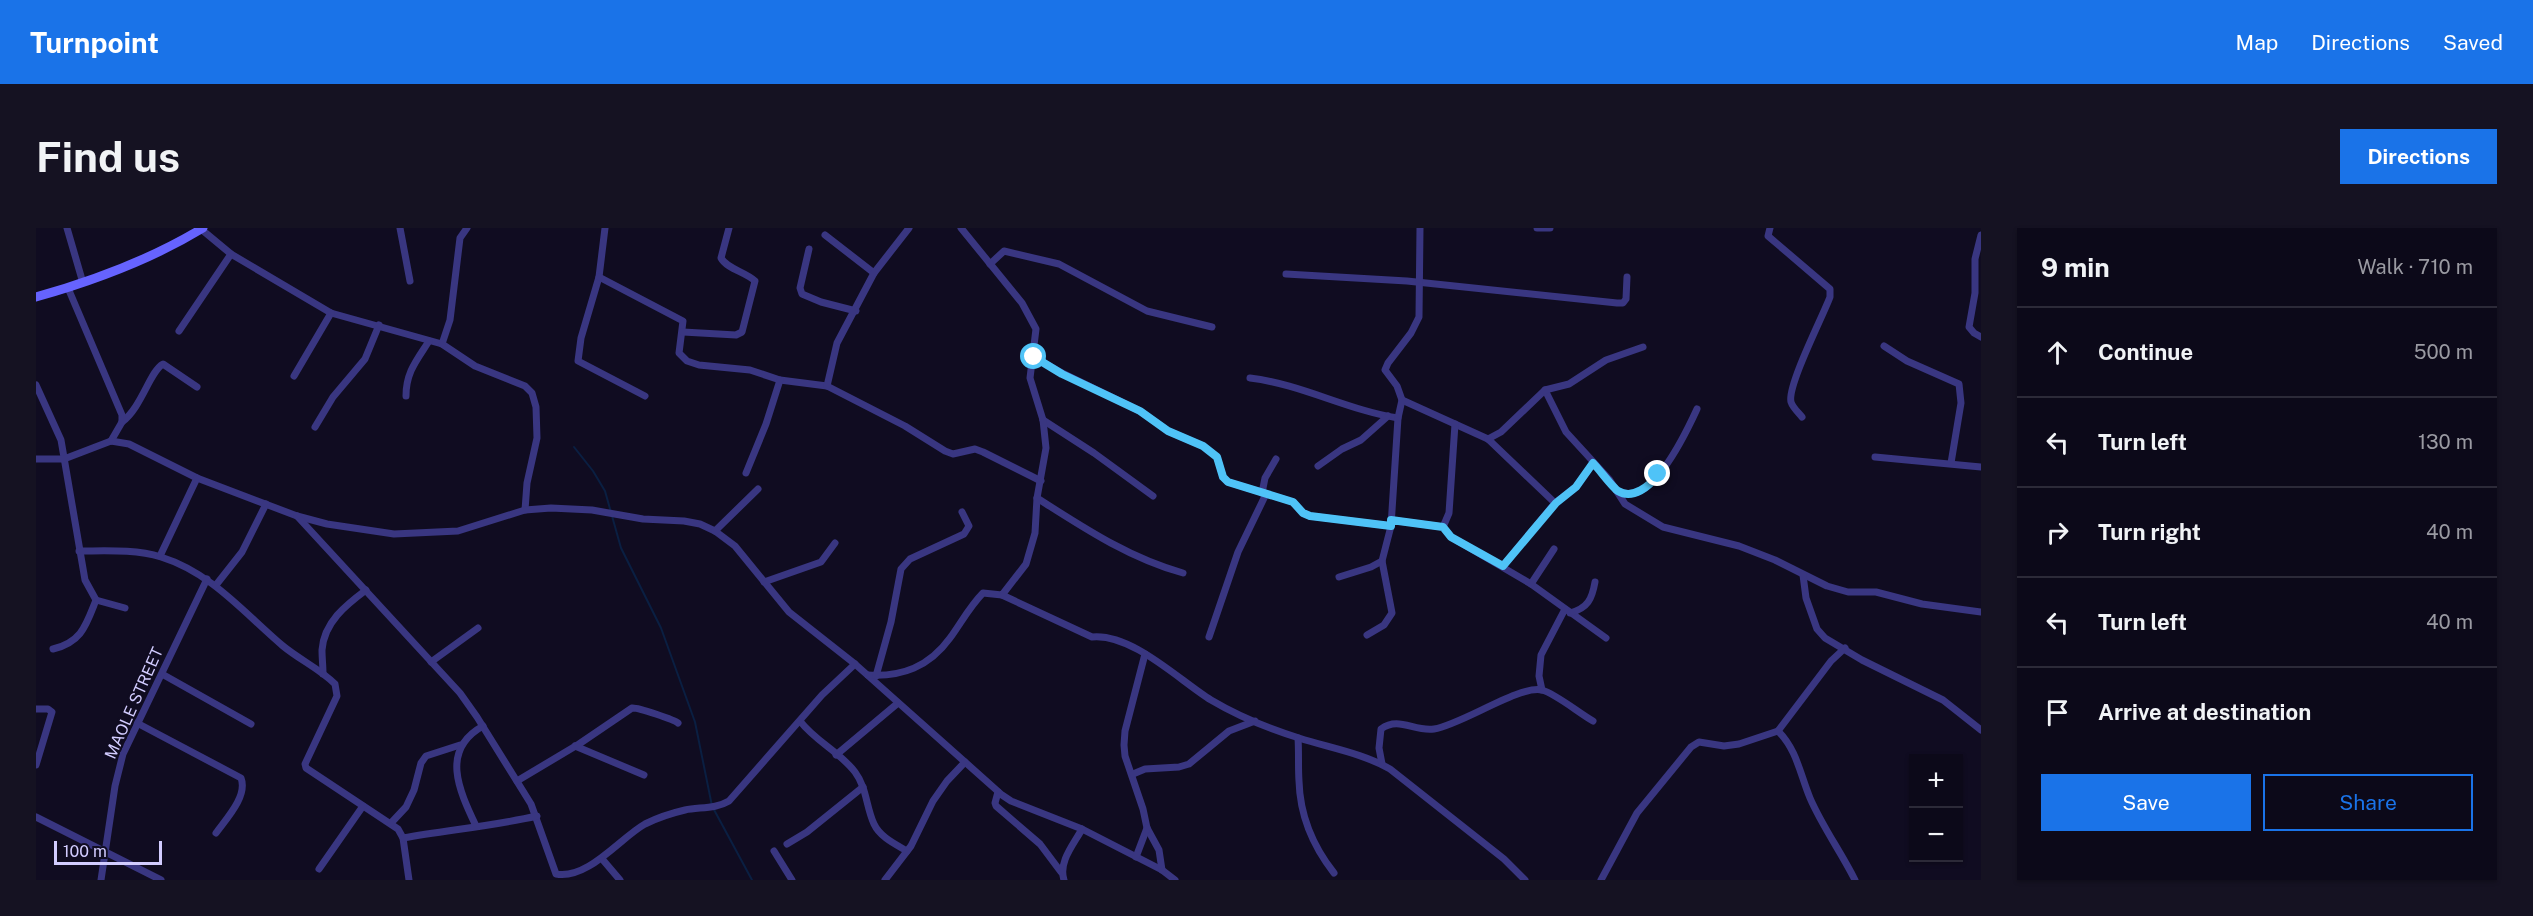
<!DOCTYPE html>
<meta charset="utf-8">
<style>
body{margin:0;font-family:"Public Sans",sans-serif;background:#151222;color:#f1f3f6}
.controls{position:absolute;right:18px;bottom:18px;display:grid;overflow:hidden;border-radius:0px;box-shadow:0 2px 4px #0004}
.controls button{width:54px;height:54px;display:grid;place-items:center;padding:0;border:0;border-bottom:2px solid #2c2a38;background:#0c0919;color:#f1f3f6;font:30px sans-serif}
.scale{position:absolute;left:18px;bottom:15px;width:108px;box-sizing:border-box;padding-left:6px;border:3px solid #d2ccff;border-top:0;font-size:16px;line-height:21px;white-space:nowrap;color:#d2ccff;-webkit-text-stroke:4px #100c21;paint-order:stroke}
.stop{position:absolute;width:18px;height:18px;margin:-14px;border:4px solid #4fc3f7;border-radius:50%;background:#fff}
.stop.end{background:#4fc3f7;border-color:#fff;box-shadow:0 2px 6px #0008}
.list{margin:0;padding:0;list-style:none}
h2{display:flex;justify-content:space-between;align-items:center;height:78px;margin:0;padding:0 24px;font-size:26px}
h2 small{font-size:20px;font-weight:400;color:#9a9aa2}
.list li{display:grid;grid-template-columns:39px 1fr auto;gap:18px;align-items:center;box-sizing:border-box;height:90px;padding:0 24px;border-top:2px solid #2c2a38}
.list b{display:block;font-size:22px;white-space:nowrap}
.list em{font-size:20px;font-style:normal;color:#9a9aa2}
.actions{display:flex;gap:12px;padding:18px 24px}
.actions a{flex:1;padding:14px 0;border:2px solid #1a73e8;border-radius:0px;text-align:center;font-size:21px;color:#1a73e8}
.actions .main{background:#1a73e8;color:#fff}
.icon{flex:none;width:33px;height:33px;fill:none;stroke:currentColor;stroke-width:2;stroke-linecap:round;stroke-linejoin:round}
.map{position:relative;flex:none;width:1945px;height:652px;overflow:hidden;border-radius:0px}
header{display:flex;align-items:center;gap:36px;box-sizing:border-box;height:84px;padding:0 30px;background:#1a73e8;color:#fff}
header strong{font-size:28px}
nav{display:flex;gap:33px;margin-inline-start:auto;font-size:21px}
.intro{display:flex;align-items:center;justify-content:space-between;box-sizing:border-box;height:144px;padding:0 36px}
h1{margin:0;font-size:42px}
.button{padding:15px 27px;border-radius:0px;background:#1a73e8;color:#fff;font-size:21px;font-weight:700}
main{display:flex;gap:36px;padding:0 36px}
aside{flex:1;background:#0c0919;border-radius:0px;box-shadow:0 2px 4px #0004}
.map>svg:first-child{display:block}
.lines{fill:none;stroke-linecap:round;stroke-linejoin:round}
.stream{stroke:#0a1f42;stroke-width:2}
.street{stroke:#393681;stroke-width:7}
.secondary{stroke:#6663ff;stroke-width:9}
.route{stroke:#4fc3f7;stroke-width:8}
.labels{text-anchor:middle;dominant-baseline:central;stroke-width:4.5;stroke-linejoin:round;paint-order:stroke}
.street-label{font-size:16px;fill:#d2ccff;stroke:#100c21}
</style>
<header>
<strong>Turnpoint</strong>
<nav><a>Map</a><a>Directions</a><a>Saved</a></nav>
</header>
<div class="intro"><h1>Find us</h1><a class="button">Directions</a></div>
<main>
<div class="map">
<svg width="1945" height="652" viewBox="0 0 1945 652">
<rect width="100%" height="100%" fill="#100c21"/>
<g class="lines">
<path class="stream" d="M538,219l19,24 12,20 16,57 40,80 34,94 17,84 40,74"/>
<g class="street">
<path d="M31,0l16,55"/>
<path d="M364,0l10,53"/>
<path d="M569,0l-6,49 -18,61 -3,23 67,35"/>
<path d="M1501,0h13"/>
<path d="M1734,0l-2,8 62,53v8c-7,19 -43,89 -39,105 2,6 7,10 11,15"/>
<path d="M165,1l30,25 100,59 111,31 33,22 50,20 7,7 4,14 1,31 -10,45 -2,27"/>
<path d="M789,7l49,38"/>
<path d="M1945,7l-6,24v34l-6,34 5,6 7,4"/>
<path d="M773,21l-9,39 2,6 19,8 35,9"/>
<path d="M954,36l14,-13 55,13 88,47 65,16"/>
<path d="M1250,46l121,7 210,22h6l3,-4 1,-22"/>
<path d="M563,49l84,44 -4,32 8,8 12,4 51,5 30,10 47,6 78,40 40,25 8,3 22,-5 8,3 58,29"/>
<path d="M32,60l54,127v7l-11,19"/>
<path d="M143,103l52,-77"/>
<path d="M647,104l53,3 6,-3 13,-51c-9,-9 -28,-12 -34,-23l8,-30"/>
<path d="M406,116l8,-24 10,-82 7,-10"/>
<path d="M1848,118l23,15 52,23 2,19 -10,60"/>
<path d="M998,129l28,16 78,38 28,20 35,15 14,11 6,20 5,5 65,20 10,11 7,3 81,10"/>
<path d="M258,148l37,-63"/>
<path d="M1214,150c51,6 97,32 148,40"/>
<path d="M0,157l25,55 24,140 11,20 29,8"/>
<path d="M791,158l10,-43 37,-70 35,-45"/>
<path d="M1509,162l21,42 43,47 16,25 38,23 76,19 36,14 52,26 21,6h28l46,12 59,8"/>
<path d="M370,168c0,-24 11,-36 23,-55"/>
<path d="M1366,172l86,39 67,64"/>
<path d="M1007,192l51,33 59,43"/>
<path d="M86,194c20,-15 28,-51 41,-58l34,23"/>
<path d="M279,199l18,-30 32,-38 14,-34"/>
<path d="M1452,211l13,-7 44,-42 24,-6 37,-24 37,-13"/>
<path d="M1839,229l106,10"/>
<path d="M0,231h28l47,-18 18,3 68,34 100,38 30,8 67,10 64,-3 67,-21 26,-2 41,2 51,9 41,2 16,3 15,7 20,15 54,66 66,52 147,131 9,6 71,28 80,41 13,10"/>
<path d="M1282,238l24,-17 19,-9 27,-24"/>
<path d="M710,245l20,-49 14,-44"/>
<path d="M1581,263c6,2 12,4 18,2 26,-8 51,-60 62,-84"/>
<path d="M1226,265l3,-15 11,-19"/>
<path d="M1001,270c47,30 92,60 146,75"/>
<path d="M261,288l163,177 17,24 54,87 25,70c32,6 64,-36 89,-50 12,-6 27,-11 40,-14 14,-3 31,-1 44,-9l93,-106 33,-31"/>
<path d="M1355,292l52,7 8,10 80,47 75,54"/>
<path d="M1407,299l6,-14 6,-89"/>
<path d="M679,303l43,-42"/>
<path d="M43,323c26,0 56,-2 82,6 51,16 83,56 122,89 17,14 37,23 52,38l2,12 -32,68 1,4 92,61 5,9 6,42"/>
<path d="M124,328l37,-78"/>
<path d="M1467,338l52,-63 21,-16 17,-24"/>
<path d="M1767,347l3,23 11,31 8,9 37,22 81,40 38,30"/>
<path d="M1303,349l32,-10 11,-6"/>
<path d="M728,354l57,-20 14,-19"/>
<path d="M1495,356l23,-35"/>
<path d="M180,357l26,-33 24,-48"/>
<path d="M966,367l90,42c40,-4 88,44 119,63 27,16 59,29 88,38 31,10 63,15 91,31l114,90 21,21"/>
<path d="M1534,385c18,-5 22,-14 25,-31"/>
<path d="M1331,407l17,-10 8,-12 -10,-52 9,-35 7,-108 4,-18 -5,-14 -12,-16 3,-7 23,-30 8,-16 1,-89"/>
<path d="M1173,409l29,-85 28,-58"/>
<path d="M17,421c29,-7 33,-24 43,-49"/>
<path d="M1109,426l-20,77 -1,14 1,11 18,53 4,19 12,22 3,20"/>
<path d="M395,434l47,-34"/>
<path d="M126,446l89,50"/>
<path d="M287,446c0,-8 -1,-16 -1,-24 2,-28 24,-45 44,-60"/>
<path d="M832,447c34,2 61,-8 82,-37 11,-15 20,-32 33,-45l19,2 24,-31 9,-31 2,-35 9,-50 -3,-28 -13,-42 6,-49 -14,-26 -61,-75"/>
<path d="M840,448l15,-54 10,-53 9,-10 54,-25 5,-8 -7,-14"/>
<path d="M1506,462l-3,-14 2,-21 24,-46"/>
<path d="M0,481h12l4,3 -16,53"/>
<path d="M764,493c15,20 40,31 55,51 12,16 11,35 19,52 6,13 21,20 33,27"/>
<path d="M101,495l104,55c7,18 -15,41 -25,55"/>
<path d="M1742,503c19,19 22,43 32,67 12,28 31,54 45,82"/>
<path d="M1262,510c1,15 0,29 1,43 1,35 13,64 35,92"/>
<path d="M539,518l69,29"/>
<path d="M800,527l62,-52"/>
<path d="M1346,536l-3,-16 2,-19c18,-13 33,3 53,0 29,-5 85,-44 108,-39 14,4 37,23 51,31"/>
<path d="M1097,546l12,-5 34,-2 10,-3 40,-33 26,-10"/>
<path d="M481,553l62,-37 53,-36c5,-1 43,12 46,15"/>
<path d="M962,564l-3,11 1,3 44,38 21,28"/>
<path d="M0,589l125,63"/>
<path d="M355,595l15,-16 8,-17 7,-27 5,-7 34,-11"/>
<path d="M440,598c-17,-36 -36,-76 7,-100"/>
<path d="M367,610c45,-8 90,-12 134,-22"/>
<path d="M751,616l20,-12 56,-45"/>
<path d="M738,623l18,29"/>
<path d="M1100,629l11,-29"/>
<path d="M567,632l17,20"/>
<path d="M283,641l44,-63"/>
<path d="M65,652l14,-94 8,-32 84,-175"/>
<path d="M849,652l26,-34 22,-45 14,-20 18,-19"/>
<path d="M1028,652c-6,-18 10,-36 18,-51"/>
<path d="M1565,652l36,-67 54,-66 8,-5 25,4 15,-2 39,-13 53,-70 14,-13"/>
</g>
<path class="secondary" d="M0,69c57,-16 116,-38 167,-69"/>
</g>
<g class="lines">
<path class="route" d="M998,129l28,17 78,37 28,20 35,15 14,11 6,20 5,5 65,20 10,11 7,3 81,10v-6l52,7 8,10 52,29 53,-63 20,-16 17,-24c6,6 20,25 25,28 15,9 32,-5 40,-17"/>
</g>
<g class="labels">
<g class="street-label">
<text transform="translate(98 475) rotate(-66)">MAOLE STREET</text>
</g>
</g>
</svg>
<div class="controls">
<button>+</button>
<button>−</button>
</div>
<div class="scale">100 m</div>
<div class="stop" style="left:998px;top:129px"></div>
<div class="stop end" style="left:1622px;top:246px"></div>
</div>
<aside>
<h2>9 min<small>Walk · 710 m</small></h2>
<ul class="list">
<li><svg class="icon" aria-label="ahead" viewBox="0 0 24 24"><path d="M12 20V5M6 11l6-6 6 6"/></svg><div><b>Continue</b></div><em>500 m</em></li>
<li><svg class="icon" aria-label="left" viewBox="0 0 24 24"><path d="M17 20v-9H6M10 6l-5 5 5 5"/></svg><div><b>Turn left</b></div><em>130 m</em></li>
<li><svg class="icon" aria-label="right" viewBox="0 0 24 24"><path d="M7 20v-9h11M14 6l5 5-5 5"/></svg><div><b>Turn right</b></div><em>40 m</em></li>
<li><svg class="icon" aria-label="left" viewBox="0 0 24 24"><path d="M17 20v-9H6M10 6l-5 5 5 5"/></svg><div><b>Turn left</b></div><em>40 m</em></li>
<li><svg class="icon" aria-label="arrive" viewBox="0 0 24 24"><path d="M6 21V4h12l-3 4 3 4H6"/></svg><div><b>Arrive at destination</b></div></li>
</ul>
<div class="actions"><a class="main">Save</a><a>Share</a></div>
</aside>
</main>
